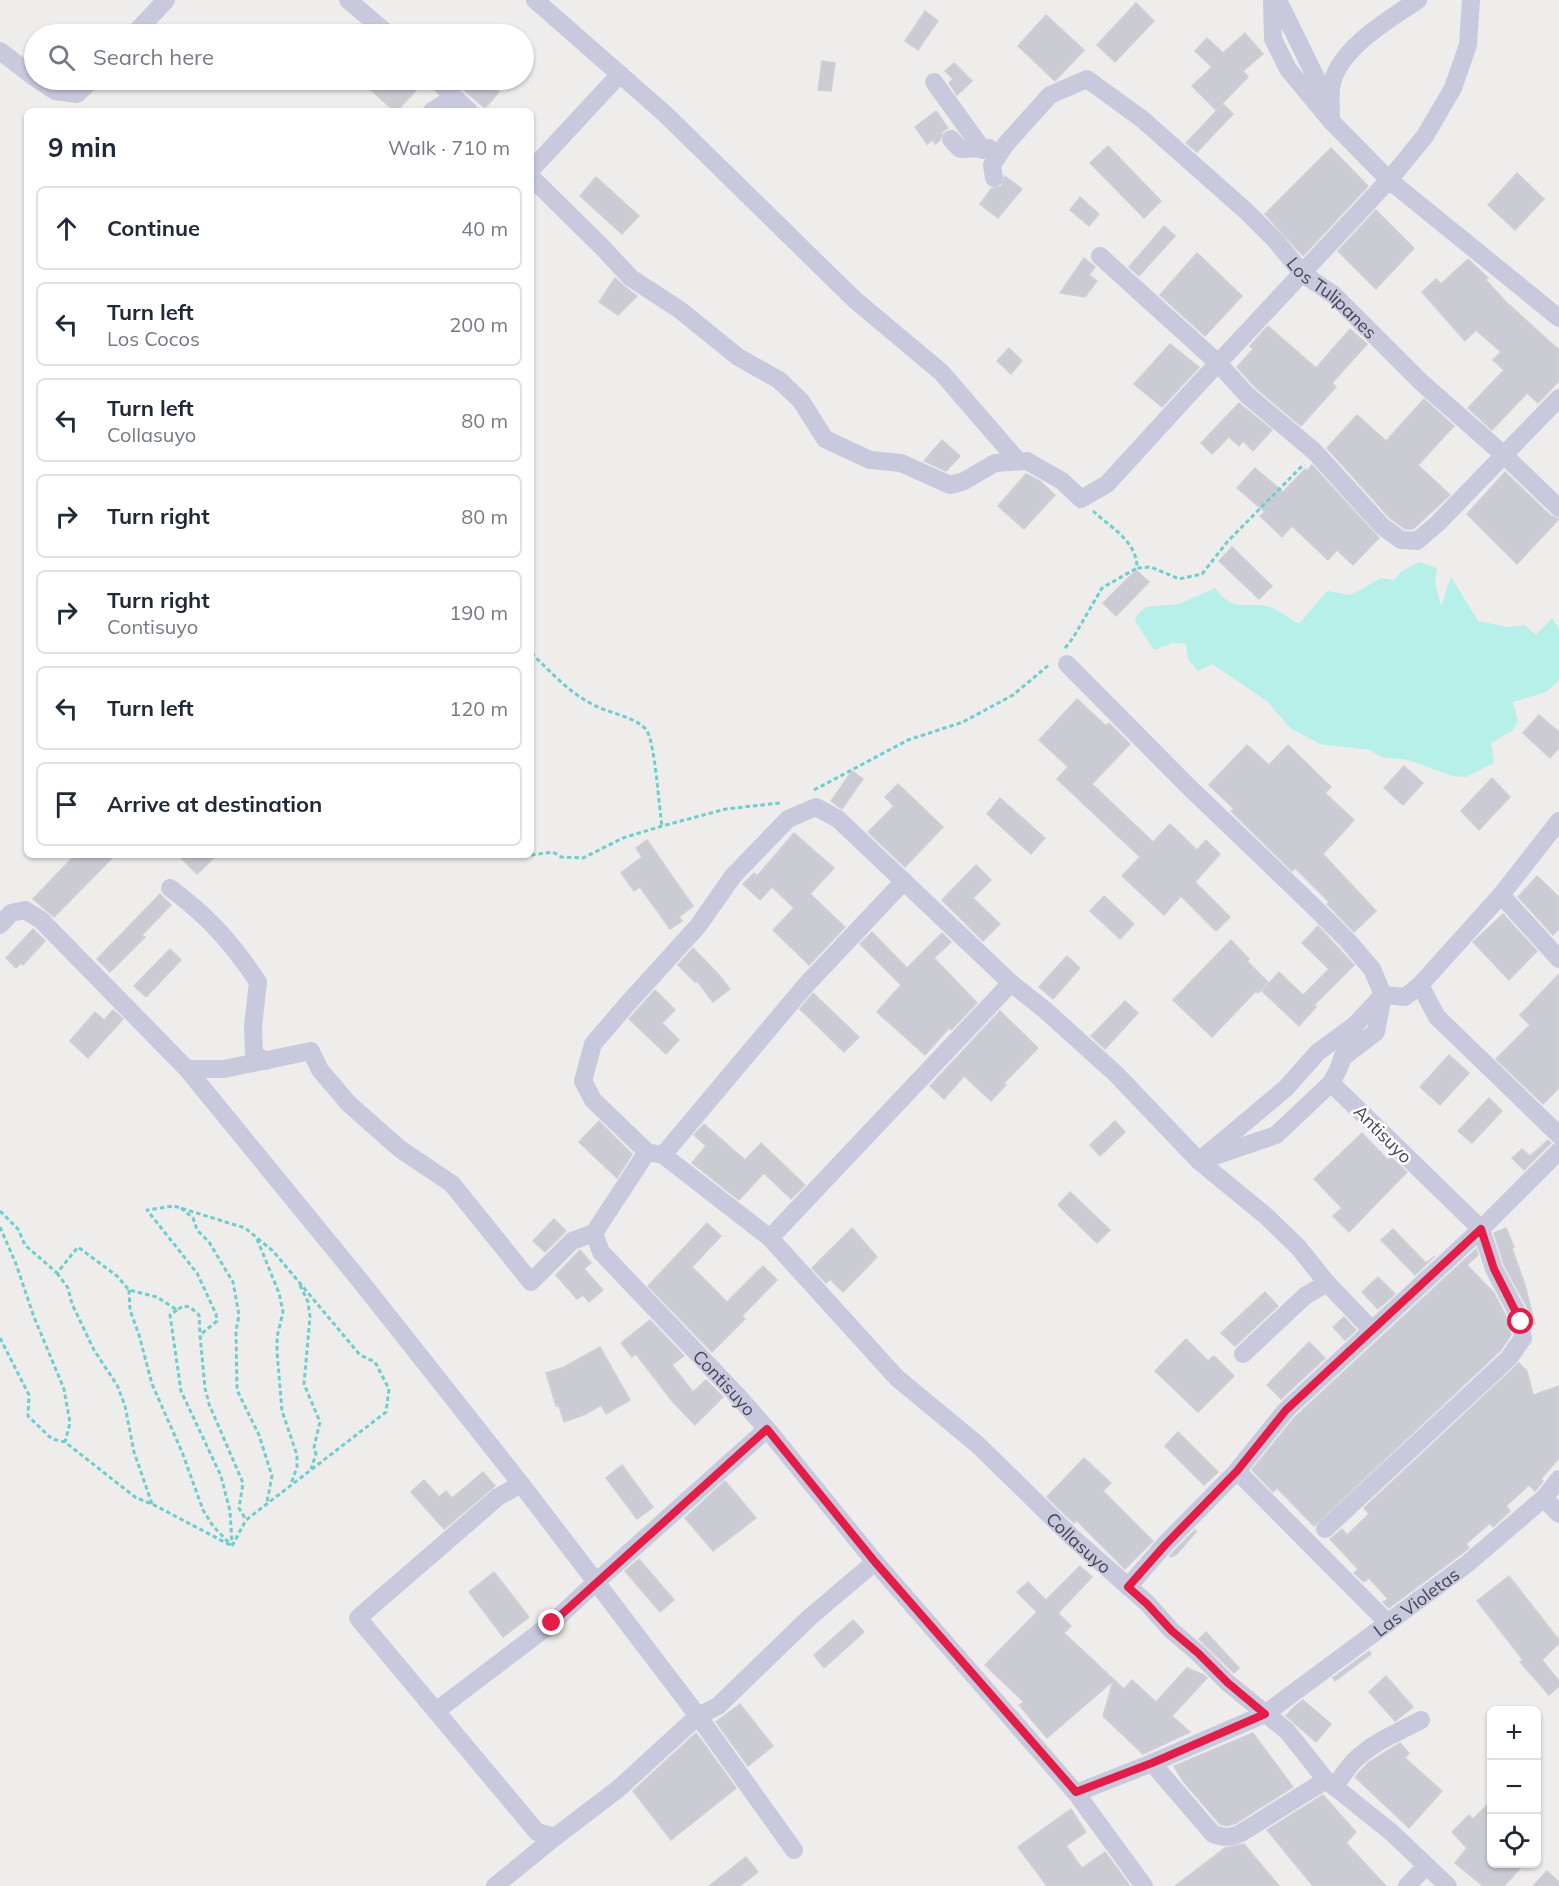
<!DOCTYPE html>
<meta charset="utf-8">
<style>
body{margin:0;font-family:Mulish,sans-serif;background:#f2f2f3;color:#1f2937}
.controls{position:absolute;right:18px;bottom:18px;display:grid;overflow:hidden;border-radius:9px;box-shadow:0 2px 4px #0004}
.controls button{width:54px;height:54px;display:grid;place-items:center;padding:0;border:0;border-bottom:2px solid #e0e1e3;background:#fff;color:#1f2937;font:30px sans-serif}
.stop{position:absolute;width:18px;height:18px;margin:-14px;border:4px solid #e11d48;border-radius:50%;background:#fff}
.stop.end{background:#e11d48;border-color:#fff;box-shadow:0 2px 6px #0008}
.list{margin:0;padding:0;list-style:none}
h2{display:flex;justify-content:space-between;align-items:center;height:78px;margin:0;padding:0 24px;font-size:26px}
h2 small{font-size:20px;font-weight:400;color:#747a83}
.list li{display:grid;grid-template-columns:39px 1fr auto;gap:18px;align-items:center;box-sizing:border-box;height:84px;margin:0 12px 12px;padding:0 12px;border:2px solid #e0e1e3;border-radius:9px}
.list b{display:block;font-size:22px;white-space:nowrap}
.list p{margin:0;font-size:20px;white-space:nowrap;color:#747a83}
.list em{font-size:20px;font-style:normal;color:#747a83}
.icon{flex:none;width:33px;height:33px;fill:none;stroke:currentColor;stroke-width:2;stroke-linecap:round;stroke-linejoin:round}
.map{position:relative;flex:none;width:1559px;height:1886px;overflow:hidden}
.search{position:absolute;background:#fff;box-shadow:0 2px 4px #0004;left:24px;top:24px;width:510px;height:66px;display:flex;align-items:center;gap:15px;box-sizing:border-box;padding:0 21px;border-radius:33px;color:#747a83;font-size:22px}
.panel{position:absolute;background:#fff;box-shadow:0 2px 4px #0004;left:24px;top:108px;width:510px;height:750px;border-radius:9px}
.map>svg:first-child{display:block}
.green{fill:#b6f0e8}
.building{fill:#cbcbd4;stroke:#d0cfd8;stroke-width:1.5}
.lines{fill:none;stroke-linecap:round;stroke-linejoin:round}
.path{stroke:#6dcecd;stroke-width:3;stroke-dasharray:4.5 3;stroke-linecap:butt}
.minor{stroke:#c8c9dd;stroke-width:18}
.route{stroke:#e11d48;stroke-width:8}
.labels{text-anchor:middle;dominant-baseline:central;stroke-width:5;stroke-linejoin:round;paint-order:stroke}
.street-label{font-size:18px;fill:#434459;stroke:#fff}
</style>
<div class="map">
<svg width="1559" height="1886" viewBox="0 0 1559 1886">
<rect width="100%" height="100%" fill="#eeedeb"/>
<path class="green" d="M1419,562l18,6 -2,14 6,24 10,-29 27,44 30,6 17,-2 11,10 16,-17 7,11v51l-13,12 -33,10 5,19 -5,9 -22,13 3,20 -29,14 -12,-1 -45,-16 -26,-3 -12,-7 -50,-6 -30,-16 -23,-27 -55,-37 -14,7 -10,-12 -2,-15 -13,-1 -19,7 -19,-29 2,-6 9,-8 33,-3 36,-16c20,27 29,12 55,19 9,3 20,12 29,17l28,-33 24,4 30,-17 13,2 8,-9z"/>
<g class="building">
<path d="M1136,3l18,18 -39,41 -18,-17z"/>
<path d="M925,11l13,10 -20,29 -13,-9z"/>
<path d="M1046,15l38,35 -29,31 -37,-35z"/>
<path d="M1245,33l18,21 -20,17 5,6 -32,33 -24,-24 20,-19 -17,-16 12,-13 16,15z"/>
<path d="M822,61l13,2 -4,28 -13,-1z"/>
<path d="M954,63l18,18 -15,14 -8,-12 4,-4 -8,-8z"/>
<path d="M360,80h51l8,7 -22,24h-3z"/>
<path d="M452,80h33l14,12 -14,16z"/>
<path d="M1223,104l10,10 -36,38 -11,-9z"/>
<path d="M936,111l12,17 -5,3 -3,9 -5,4 -2,-4 -6,4 -12,-17z"/>
<path d="M1108,146l53,55 -17,17 -54,-55z"/>
<path d="M1331,148l37,38 -65,70 -38,-42z"/>
<path d="M1517,173l27,26 -29,31 -27,-25z"/>
<path d="M1005,176l17,13 -24,29 -18,-14 11,-15 10,-3z"/>
<path d="M596,177l43,39 -17,18 -42,-38z"/>
<path d="M1080,197l19,17 -10,12 -19,-16z"/>
<path d="M1376,210l38,38 -38,41 -38,-38z"/>
<path d="M1164,226l11,10 -36,40 -10,-9z"/>
<path d="M1197,253l45,43 -37,40 -45,-41z"/>
<path d="M1084,258l11,9 -6,8 8,6 -12,16 -25,-4z"/>
<path d="M1468,259l20,19 -2,2 19,21 54,49v31l-21,22 -11,-10 -35,37 -24,-22 36,-38 -11,-10 8,-8 -25,-22 -11,11 -43,-49 14,-13 5,5z"/>
<path d="M615,278l10,9 12,9 -19,19 -19,-13z"/>
<path d="M1268,326l48,42 34,-39 17,15 -35,39 4,4 -35,39 -46,-39 -18,-20 16,-18 -3,-3z"/>
<path d="M1170,344l29,23 -37,40 -28,-23z"/>
<path d="M1009,348l13,13 -11,13 -14,-13z"/>
<path d="M1424,399l30,27 -36,39 32,30 -37,34h-8l-15,-11 -63,-70 30,-33 29,26z"/>
<path d="M1239,403l33,27 -19,21 -10,-10 -4,5 -10,-9 -17,17 -11,-11z"/>
<path d="M942,440l18,16 -14,15 -22,-10z"/>
<path d="M1312,465l67,73 -26,27 -16,-15 -9,10 -36,-34 -10,11 -22,-21 5,-4 -28,-24 18,-20 28,24 22,-23 2,2z"/>
<path d="M1505,472l46,44 8,3 -42,45 -50,-50z"/>
<path d="M1026,474l14,7 15,14 -31,34 -26,-23z"/>
<path d="M1232,547l40,39 -13,13 -40,-38z"/>
<path d="M1136,570l13,12 -33,34 -13,-13z"/>
<path d="M1077,699l29,27 3,-3 21,21 -38,40 61,58 17,-18 27,26 9,-10 14,14 -25,28 35,35 -14,14 -35,-35 -17,19 -42,-39 18,-19 -83,-78 11,-12 -29,-27z"/>
<path d="M1539,715l20,17v16l-9,10 -27,-25z"/>
<path d="M1247,745l22,20 19,-20 43,42 -6,6 29,27 -31,34 53,57 -22,21 -27,-28 2,-2 -34,-34 -3,3 -61,-60 3,-2 -25,-24z"/>
<path d="M1404,766l19,17 -20,22 -19,-17z"/>
<path d="M852,771l11,8 -21,30 -11,-8z"/>
<path d="M1492,778l18,19 -31,33 -18,-19z"/>
<path d="M898,784l45,43 -38,40 -37,-35 26,-26 -9,-9z"/>
<path d="M1000,798l45,40 -14,16 -44,-40z"/>
<path d="M794,833l40,35 -24,26 35,33 -36,38 -36,-35 21,-22 -22,-21 -12,13 -17,-16 11,-11 3,3z"/>
<path d="M647,840l46,66 -14,11 3,4 -12,8 -30,-42 -6,4 -13,-18 21,-16 -6,-9z"/>
<path d="M75,855h40l-61,62 -21,-18z"/>
<path d="M178,855h39l-20,19z"/>
<path d="M976,865l15,15 -18,18 27,26 -17,17 -41,-41z"/>
<path d="M1537,876l22,21v32l-6,6 -35,-38z"/>
<path d="M160,894l11,11 -29,30 3,2 -35,35 -13,-13z"/>
<path d="M1104,896l30,28 -14,15 -30,-28z"/>
<path d="M1503,914l34,37 -28,29 -36,-38z"/>
<path d="M1318,926l36,39 -40,40 2,2 -17,19 -37,-35 17,-19 24,23 26,-26 -27,-26z"/>
<path d="M33,929l12,12 -22,24 -2,-2 -5,5 -10,-10z"/>
<path d="M872,932l35,36 35,-35 9,9 -17,16 43,45 -26,27 -2,-2 -24,27 -48,-43 24,-27 -41,-41z"/>
<path d="M1231,940l18,19 -2,2 21,21 -10,11 -2,-2 -44,46 -39,-37z"/>
<path d="M693,948l26,27 11,14 -17,13 -16,-21 -2,1 -17,-17z"/>
<path d="M170,949l11,11 -35,37 -12,-11z"/>
<path d="M1067,956l13,12 -27,31 -14,-12z"/>
<path d="M1559,974v114l-16,16 -47,-45 34,-34 -10,-10z"/>
<path d="M655,990l20,20 -13,13 17,17 -13,14 -37,-35z"/>
<path d="M813,993l46,44 -15,15 -44,-43z"/>
<path d="M1125,1001l13,12 -33,36 -14,-13z"/>
<path d="M113,1010l10,9 -35,39 -18,-17 25,-29 9,8z"/>
<path d="M1000,1011l38,37 -34,35 2,2 -15,16 -27,-25 -20,23 -14,-13z"/>
<path d="M1449,1055l20,18 -29,32 -20,-18z"/>
<path d="M1489,1098l13,13 -30,32 -14,-12z"/>
<path d="M599,1121l33,33 -15,24 -38,-36z"/>
<path d="M1115,1121l10,11 -25,24 -10,-11z"/>
<path d="M704,1124l41,36 16,-17 44,42 -14,14 -27,-26 -25,27 -47,-37 14,-17 -12,-11z"/>
<path d="M1362,1133l26,27 3,-3 16,15 -58,60 -16,-16 9,-8 -28,-29z"/>
<path d="M1548,1140l3,3 -27,27 -12,-12 10,-9 8,7z"/>
<path d="M1070,1192l40,38 -13,13 -39,-38z"/>
<path d="M554,1219l12,12 -21,21 -12,-11z"/>
<path d="M707,1223l14,13 -29,31 35,35 36,-36 14,14 -35,36 3,3 -33,33 -64,-66z"/>
<path d="M852,1228l25,29 -34,35 -13,-13 -4,4 -14,-15z"/>
<path d="M1506,1228l8,19 -2,1 13,37 10,39 -3,1 -3,-14 -25,-46 -10,-32z"/>
<path d="M1393,1229l33,34 9,-7 -20,19 -34,-35z"/>
<path d="M1476,1249l2,6 -11,10 27,28 14,27 3,15 -11,16 -186,175 -37,-38 -4,4 -21,-22 42,-52z"/>
<path d="M580,1250l11,13 -7,6 19,21 -14,12 -6,-7 -6,4 -21,-24z"/>
<path d="M1378,1277l17,17 -17,15 -16,-17z"/>
<path d="M1265,1292l13,14 -43,40 -14,-13z"/>
<path d="M1344,1317l12,13 -11,10 -12,-13z"/>
<path d="M650,1320l34,36 -12,9 21,27 13,-12 17,17 -28,28 -23,-24 -36,-47 -4,3 -11,-14z"/>
<path d="M1186,1339l22,22 6,-5 20,20 -36,36 -43,-41z"/>
<path d="M1309,1342l16,16 -44,41 -14,-14z"/>
<path d="M600,1347l30,53 -24,14 -5,-9 -15,9 -22,8 -5,-16h-3l-10,-33 18,-6z"/>
<path d="M1519,1363l8,8 6,24 26,-9v72l-18,21 2,2 -8,10 -6,-6 -23,21 4,5 -17,16 -3,-4 -24,21 3,4 -9,7 -71,53 -6,-6 5,-3 -19,-21 -5,4 -10,-9 4,-4 -28,-30 12,-10 5,6 22,-21 -5,-6z"/>
<path d="M1178,1432l40,40 -14,13 -39,-39z"/>
<path d="M1084,1458l27,25 -8,8 50,50 -28,28 -49,-49 -2,3 -27,-26z"/>
<path d="M622,1465l31,42 -16,12 -31,-41z"/>
<path d="M483,1472l12,14 -51,43 -33,-37 13,-12 15,17 7,-6 6,7z"/>
<path d="M725,1481l31,37 -43,33 -28,-33z"/>
<path d="M1195,1530l1,2 -19,22 -6,3 -1,-1 4,-5z"/>
<path d="M639,1559l35,41 -14,12 -35,-41z"/>
<path d="M1080,1566l12,11 -34,36 13,13 -7,7 60,56 8,-9 24,22 31,-34 17,7 3,3 -35,38 18,16 -47,22 -40,-38 10,-35 -66,57 -28,-33 5,-3 -39,-37 52,-53 -20,-20 11,-10 18,18z"/>
<path d="M494,1572l35,45 -26,20 -34,-45z"/>
<path d="M1509,1576l50,64v3l-17,17 17,21v5l-10,9 -29,-33 3,-2 -46,-59z"/>
<path d="M853,1620l11,12 -40,36 -10,-13z"/>
<path d="M1206,1632l33,36 -5,5 -35,-34z"/>
<path d="M1369,1651l2,3 -36,27 -2,-3z"/>
<path d="M1386,1676l27,31 -18,14 -26,-29z"/>
<path d="M1303,1700l28,24 -15,18 -30,-26 7,-8z"/>
<path d="M740,1704l33,42 -25,20 -32,-44z"/>
<path d="M696,1733l40,55 -65,52 -38,-49z"/>
<path d="M1253,1733l40,54 -57,36 -9,3 -7,-2 -37,-43 -9,-15z"/>
<path d="M1400,1743l9,10 -4,5 37,33 -33,37 -54,-51 14,-15z"/>
<path d="M1323,1795l33,37 -10,11 40,43h-73l-46,-56z"/>
<path d="M1491,1801v62h34l-21,23h-21l-28,-23 12,-15 -15,-16 17,-17 4,4z"/>
<path d="M1071,1809l15,23 -20,14 16,22 23,-16 25,34h-83l-29,-39z"/>
<path d="M1244,1844l35,42h-104l50,-38z"/>
<path d="M746,1857l12,15 -18,14h-31z"/>
<path d="M1547,1871l12,11v4h-26z"/>
</g>
<g class="lines">
<g class="path">
<path d="M1093,511c18,17 44,30 44,57l14,-1 28,12 23,-5 26,-33 76,-77"/>
<path d="M1065,648l8,-10 29,-50 35,-20"/>
<path d="M531,653c21,20 40,42 67,54 13,6 42,12 49,24 8,13 12,76 15,95"/>
<path d="M814,790l94,-50 55,-18 50,-27 37,-31"/>
<path d="M499,855h28"/>
<path d="M531,855l22,-3 8,5 22,1 40,-20 39,-12 64,-17 54,-6"/>
<path d="M181,1208l12,10 4,12 12,12 24,40 6,33 -3,16 1,59 22,45 13,41 -5,26"/>
<path d="M0,1211l18,18 7,16 32,28 21,-26 39,29 12,14 28,7 20,13 6,-4 7,1 9,8 1,19"/>
<path d="M0,1227l16,37 18,53 30,72 6,34 -5,19"/>
<path d="M257,1239l22,54 4,19 -6,25v15l5,59 15,44v12l-6,17"/>
<path d="M57,1273l11,15 4,16 22,46 23,35 8,21 9,46 18,52"/>
<path d="M300,1285l8,17 2,15 -6,67 16,38 -6,25 2,7 -5,15"/>
<path d="M129,1290l1,20 9,25 13,49 30,68 21,58 10,16 18,19"/>
<path d="M177,1310l-7,5 11,76 40,85 9,35 2,33"/>
<path d="M0,1338l29,57 -1,21 24,23 13,3 70,55 21,9 76,40"/>
<path d="M232,1546l14,-26 140,-108 3,-23 -14,-27 -15,-7 -87,-104 -28,-23 -71,-22 -27,4 50,63 19,41 1,7 -17,14 5,53 4,16 34,79 -4,25 7,12"/>
</g>
<g class="minor">
<path d="M348,0l40,34"/>
<path d="M535,0l129,113 191,187 86,72 77,89"/>
<path d="M1272,0l1,39 15,30 43,52 58,59 170,138"/>
<path d="M1278,0l41,84 7,21"/>
<path d="M134,34l32,-34"/>
<path d="M0,51l34,26"/>
<path d="M38,80l17,11 22,3 15,-14"/>
<path d="M436,80l33,31"/>
<path d="M934,82l49,68"/>
<path d="M432,111l22,-14"/>
<path d="M1331,121c0,-11 -1,-22 0,-33 5,-38 57,-68 87,-88"/>
<path d="M951,139l9,10 29,-1"/>
<path d="M531,170l89,-96"/>
<path d="M531,177l71,70 29,31 49,32 58,47 41,23 22,21 24,38 45,21 31,3 49,22 14,-4 31,-18 32,-2 35,20 19,18 26,-15 85,-93 197,-211 36,-44 28,-48 15,-43 3,-45"/>
<path id="s1" d="M994,178l-2,-13 14,-21 44,-49 37,-16 55,40 104,92 29,29 28,34 31,21 87,87 83,73 55,53"/>
<path d="M1100,256l118,107 29,32 68,57 67,74 19,14 16,1 21,-18 121,-125"/>
<path d="M1067,664l123,124 122,117 35,35 25,29 11,26 -7,37 -34,26"/>
<path d="M170,888c38,28 62,55 88,94l-5,44 1,28 12,7"/>
<path d="M1501,895l58,64"/>
<path d="M0,925l11,-12 14,-3 16,10 146,149h37l87,-18 9,19 29,34 51,45 52,35 79,98 41,-41 22,-8"/>
<path d="M1420,985l17,32 122,118"/>
<path d="M1383,995l22,2 15,-12 81,-90 58,-74"/>
<path d="M187,1069l175,214 159,201"/>
<path id="s2" d="M647,1152l-53,81 7,19 135,142 31,35 108,133 201,231 68,93"/>
<path d="M663,1155l142,-169 99,-105"/>
<path d="M1209,1158l67,-23 55,-52"/>
<path d="M1199,1161l87,-73 32,-36 37,-27 28,-30"/>
<path d="M770,1238l241,-255"/>
<path id="s3" d="M1372,1330l-46,-48 -27,-34 -33,-32 -67,-55 -83,-87 -71,-64 -34,-27 -173,-164 -22,-12 -28,12 -55,57 -35,50 -69,76 -36,42 -10,37 10,19 54,52 16,3 107,83 127,140 81,67 95,93 74,65 25,28 26,22 30,30 59,48 39,49 65,52 57,54"/>
<path d="M1243,1354l62,-58 22,-13"/>
<path d="M767,1429l-171,153 -75,-98 -23,13 -140,121 179,214 18,5 63,-48 80,-73 96,134"/>
<path d="M1237,1471l151,152"/>
<path d="M1544,1498l15,16"/>
<path d="M1325,1529l184,-171 14,-20 -4,-22 -25,-47 -13,-40 -150,-146 7,-13 17,-45"/>
<path d="M1128,1587l38,-44 71,-72 49,-61 195,-181 78,-78"/>
<path d="M436,1711l116,-88 44,-41 102,134 20,-10 92,-89 65,-55"/>
<path d="M1152,1763l61,71c11,4 18,4 28,-1l85,-53"/>
<path d="M1334,1787c7,-9 13,-19 21,-27 18,-18 44,-28 66,-40"/>
<path id="s4" d="M1076,1793l76,-30 113,-49 202,-150 77,-66 15,-19"/>
<path d="M495,1886l60,-49"/>
<path d="M1407,1886l19,-20"/>
</g>
</g>
<g class="lines">
<path class="route" d="M552,1623l215,-194 108,133 201,230 76,-29 113,-49 -37,-31 -30,-30 -26,-22 -25,-27 -19,-17 38,-43 71,-73 49,-61 195,-181 13,40 27,53"/>
</g>
<g class="labels">
<g class="street-label">
<text stroke="none"><textPath href="#s1" startOffset="474">Los Tulipanes</textPath></text>
<text transform="translate(1383 1134) rotate(45)">Antisuyo</text>
<text stroke="none"><textPath href="#s2" startOffset="297">Contisuyo</textPath></text>
<text stroke="none"><textPath href="#s3" startOffset="1815">Collasuyo</textPath></text>
<text stroke="none"><textPath href="#s4" startOffset="393">Las Violetas</textPath></text>
</g>
</g>
</svg>
<div class="controls">
<button>+</button>
<button>−</button>
<button><svg class="icon" aria-label="locate" viewBox="0 0 24 24"><circle cx="12" cy="12" r="6"/><path d="M12 2v4M12 18v4M2 12h4M18 12h4"/></svg></button>
</div>
<div class="stop" style="left:1521px;top:1322px"></div>
<div class="stop end" style="left:552px;top:1623px"></div>
<div class="search"><svg class="icon" aria-label="search" viewBox="0 0 24 24"><circle cx="10" cy="10" r="6"/><path d="M15 15l6 6"/></svg>Search here</div>
<section class="panel">
<h2>9 min<small>Walk · 710 m</small></h2>
<ul class="list">
<li><svg class="icon" aria-label="ahead" viewBox="0 0 24 24"><path d="M12 20V5M6 11l6-6 6 6"/></svg><div><b>Continue</b></div><em>40 m</em></li>
<li><svg class="icon" aria-label="left" viewBox="0 0 24 24"><path d="M17 20v-9H6M10 6l-5 5 5 5"/></svg><div><b>Turn left</b><p>Los Cocos</p></div><em>200 m</em></li>
<li><svg class="icon" aria-label="left" viewBox="0 0 24 24"><path d="M17 20v-9H6M10 6l-5 5 5 5"/></svg><div><b>Turn left</b><p>Collasuyo</p></div><em>80 m</em></li>
<li><svg class="icon" aria-label="right" viewBox="0 0 24 24"><path d="M7 20v-9h11M14 6l5 5-5 5"/></svg><div><b>Turn right</b></div><em>80 m</em></li>
<li><svg class="icon" aria-label="right" viewBox="0 0 24 24"><path d="M7 20v-9h11M14 6l5 5-5 5"/></svg><div><b>Turn right</b><p>Contisuyo</p></div><em>190 m</em></li>
<li><svg class="icon" aria-label="left" viewBox="0 0 24 24"><path d="M17 20v-9H6M10 6l-5 5 5 5"/></svg><div><b>Turn left</b></div><em>120 m</em></li>
<li><svg class="icon" aria-label="arrive" viewBox="0 0 24 24"><path d="M6 21V4h12l-3 4 3 4H6"/></svg><div><b>Arrive at destination</b></div></li>
</ul>
</section>
</div>
